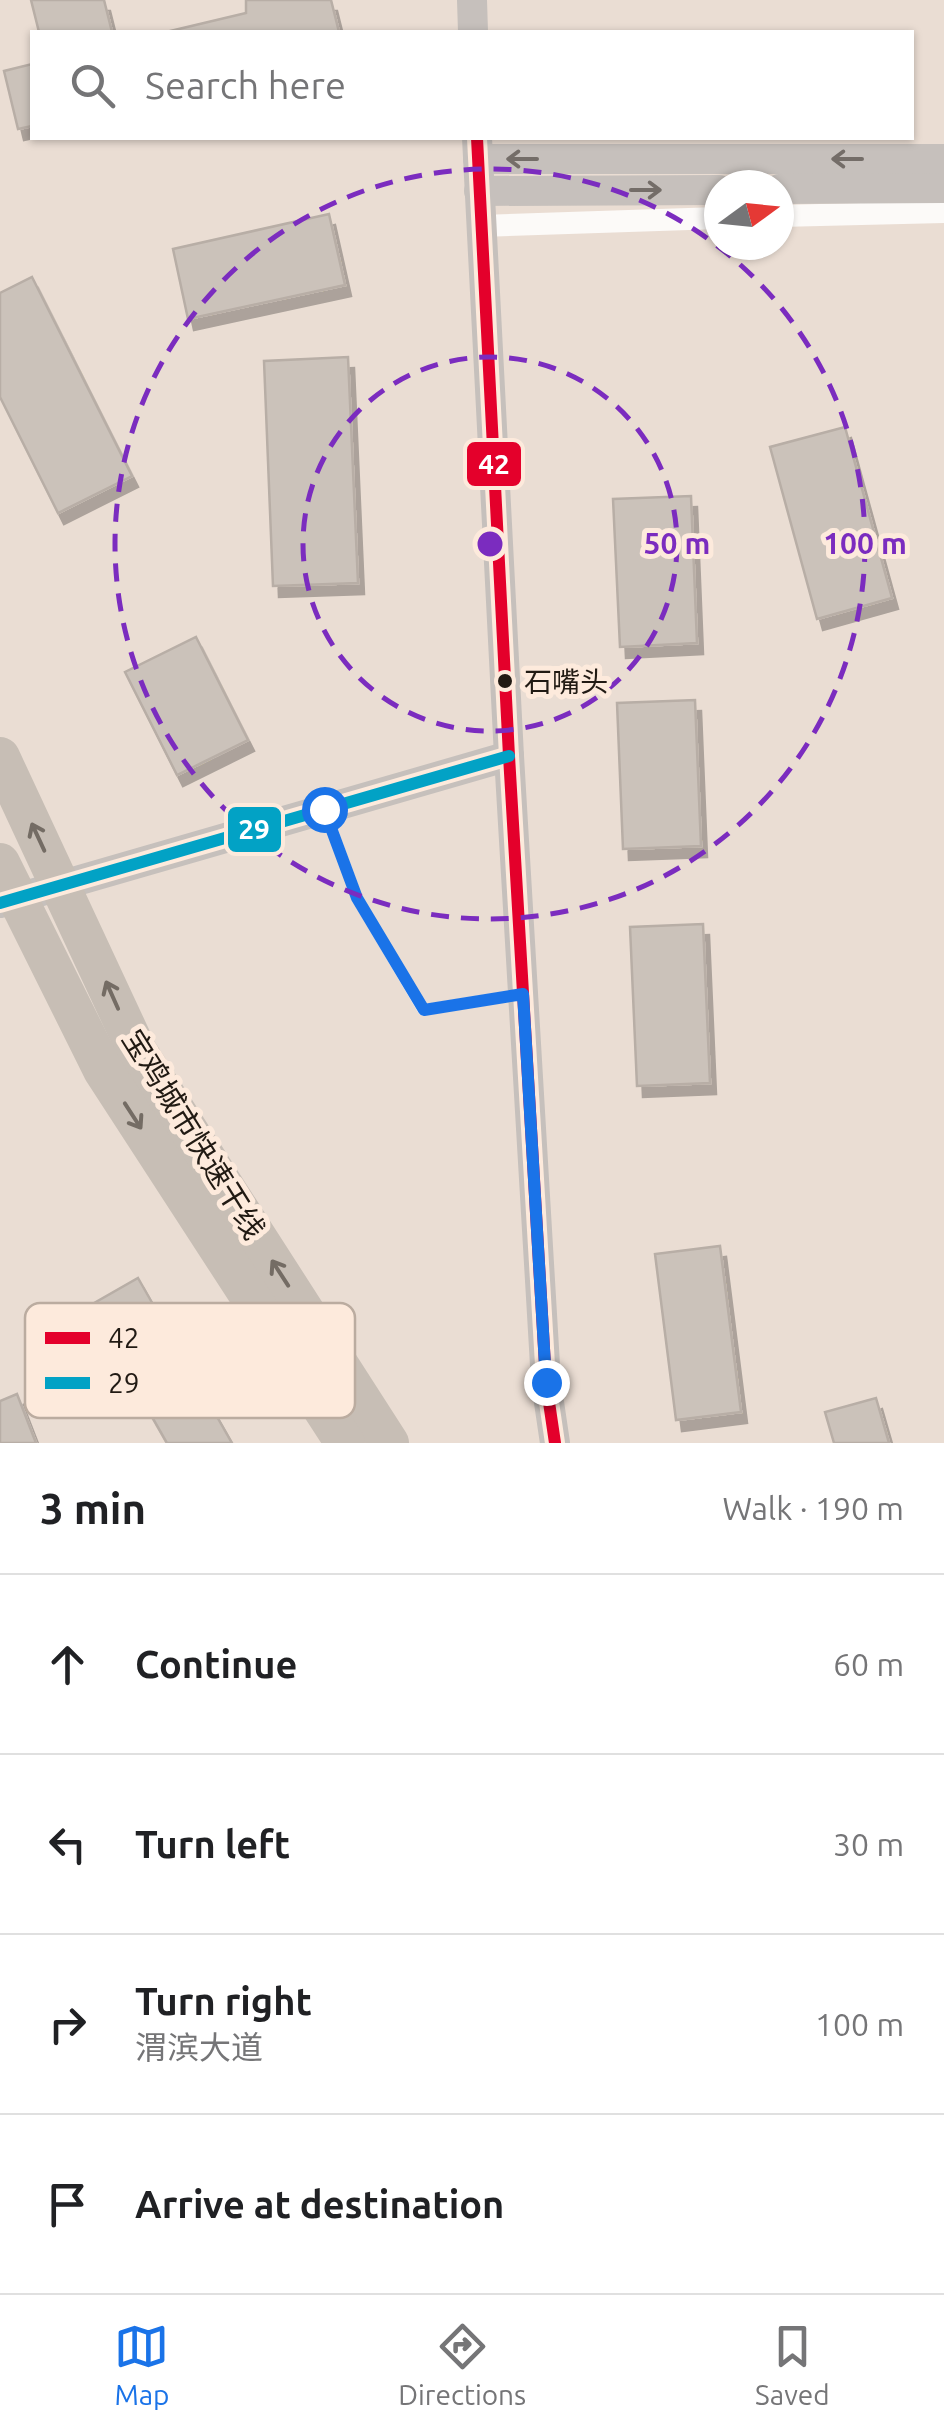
<!DOCTYPE html>
<meta charset="utf-8">
<style>
body{margin:0;font-family:Ubuntu,"Noto Sans SC",sans-serif;background:#f6f6f6;color:#202124}
.compass{position:absolute;left:704px;top:170px;width:90px;height:90px;border-radius:50%;background:#fff;box-shadow:0 2px 8px #0004;rotate:75deg}
.stop{position:absolute;width:30px;height:30px;margin:-22px;border:8px solid #1a73e8;border-radius:50%;background:#fff}
.stop.end{background:#1a73e8;border-color:#fff;box-shadow:0 2px 10px #0008}
.list{margin:0;padding:0;list-style:none}
h2{display:flex;justify-content:space-between;align-items:center;height:130px;margin:0;padding:0 40px;font-size:42px}
h2 small{font-size:32px;font-weight:400;color:#757577}
.list li{display:grid;grid-template-columns:65px 1fr auto;gap:30px;align-items:center;box-sizing:border-box;height:180px;padding:0 40px;border-top:2px solid #e0e0e0}
.list b{display:block;font-size:38px;white-space:nowrap}
.list p{margin:0;font-size:32px;white-space:nowrap;color:#757577}
.list em{font-size:32px;font-style:normal;color:#757577}
.icon{flex:none;width:55px;height:55px;fill:none;stroke:currentColor;stroke-width:2;stroke-linecap:round;stroke-linejoin:round}
.map{position:relative;flex:none;width:944px;height:1443px;overflow:hidden}
.search{position:absolute;background:#fff;box-shadow:0 2px 8px #0004;left:30px;right:30px;top:30px;height:110px;display:flex;align-items:center;gap:25px;box-sizing:border-box;padding:0 35px;border-radius:0px;color:#757577;font-size:38px}
.sheet{height:850px;background:#fff}
nav{display:flex;justify-content:space-around;align-items:center;box-sizing:border-box;height:140px;border-top:2px solid #e0e0e0;background:#fff;font-size:28px;color:#757577}
nav a{display:grid;justify-items:center;gap:5px}
nav .on{color:#1a73e8}
.map>svg:first-child{display:block}
.building{fill:#cbc2ba;stroke:#b8aea6;stroke-width:2.5;filter:url(#shadow)}
.lines{fill:none;stroke-linecap:round;stroke-linejoin:round}
.lane{stroke:#fcfaf8;stroke-width:11}
.street{stroke:#fcfaf8;stroke-width:22}
.secondary{stroke:#c6c0bc;stroke-width:30}
.highway{stroke:#c7beb5;stroke-width:40}
.bus-1-casing{stroke:#fdeadc;stroke-width:20}
.bus-2-casing{stroke:#fdeadc;stroke-width:20}
.bus-1{stroke:#e4002b;stroke-width:12}
.bus-2{stroke:#02a2c5;stroke-width:12}
.oneway{stroke:#746d68}
.oneway2{stroke:#746c64}
.route{stroke:#1a73e8;stroke-width:12}
.ring{fill:none;stroke:#7b2cbf;stroke-width:5;stroke-dasharray:18 12}
.bus-dot{fill:#211a13;stroke:#fdeadc;stroke-width:4}
.labels{text-anchor:middle;dominant-baseline:central;stroke-width:10;stroke-linejoin:round;paint-order:stroke}
.bus-label{font-size:28px;fill:#211a13;stroke:#fdeadc;text-anchor:start}
.street-label{font-size:30px;fill:#211a13;stroke:#fdeadc}
.key{fill:#fdeadc;stroke:#bbaca0;stroke-width:2.5}
.key-label{font-size:28px;fill:#211a13}
.centre{fill:#7b2cbf;stroke:#fdeadc;stroke-width:5}
.ring-label{font-size:30px;text-anchor:middle;font-weight:bold;fill:#7b2cbf;stroke:#fdeadc;stroke-width:10;stroke-linejoin:round;paint-order:stroke}
.line-badge{stroke:#fdeadc;stroke-width:4}
.badge-label{font-size:28px;text-anchor:middle;font-weight:bold;fill:#fff}
</style>
<div class="map">
<svg width="944" height="1443" viewBox="0 0 944 1443">
<defs>
<filter id="shadow"><feDropShadow dx="6" dy="11" stdDeviation="0" flood-color="#0004"/></filter>
</defs>
<rect width="100%" height="100%" fill="#eaddd3"/>
<g class="building">
<path d="M31,0h73l8,32h-73z"/>
<path d="M246,0h85l8,32h-173l80,-19z"/>
<path d="M32,64v62l-14,3 -14,-58z"/>
<path d="M329,214l16,71 -157,34 -15,-70z"/>
<path d="M32,277l100,199 -74,37 -58,-116v-104z"/>
<path d="M348,357l10,226 -85,3 -9,-225z"/>
<path d="M845,427l47,171 -75,21 -47,-172z"/>
<path d="M691,496l6,147 -77,4 -7,-148z"/>
<path d="M196,637l52,103 -71,35 -52,-103z"/>
<path d="M695,700l6,146 -78,3 -6,-146z"/>
<path d="M703,924l7,159 -73,3 -7,-159z"/>
<path d="M720,1246l21,166 -65,8 -21,-166z"/>
<path d="M138,1278l94,165h-65l-78,-137z"/>
<path d="M17,1394l19,49h-36v-42z"/>
<path d="M876,1398l13,45h-55l-9,-31z"/>
</g>
<g class="lines">
<path class="lane" d="M326,813l31,85 66,112 100,-16"/>
<g class="street">
<path d="M779,216l165,-4"/>
<path d="M481,226l238,-8"/>
</g>
<g class="secondary">
<path d="M472,0l1,32"/>
<path d="M477,138l32,618 37,626 9,61"/>
<path d="M478,159h466"/>
<path d="M779,189l165,-1"/>
<path d="M479,191l240,-1"/>
<path d="M0,903l509,-147"/>
</g>
<g class="highway">
<path d="M0,757l137,294 252,392"/>
<path d="M0,863l103,207 242,373"/>
</g>
<defs>
<path id="bus-1" d="M477,138l32,618 37,626 9,61"/>
<path id="bus-2" d="M0,903l509,-147"/>
</defs>
<use href="#bus-1" class="bus-1-casing"/>
<use href="#bus-2" class="bus-2-casing"/>
<use href="#bus-1" class="bus-1"/>
<use href="#bus-2" class="bus-2"/>
</g>
<defs><path id="oneway-shaft" d="M-6 0H5M1.5-3L5.5 0L1.5 3" fill="none" stroke-width="1.6" stroke-linecap="round" stroke-linejoin="round" transform="scale(2.5)"/></defs>
<g class="oneway">
<use href="#oneway-shaft" transform="translate(522 159) rotate(180)"/>
<use href="#oneway-shaft" transform="translate(847 159) rotate(180)"/>
<use href="#oneway-shaft" transform="translate(646 190)"/>
</g>
<g class="oneway2">
<use href="#oneway-shaft" transform="translate(38 837) rotate(-115)"/>
<use href="#oneway-shaft" transform="translate(112 995) rotate(-114)"/>
<use href="#oneway-shaft" transform="translate(133 1116) rotate(57)"/>
<use href="#oneway-shaft" transform="translate(280 1273) rotate(-123)"/>
</g>
<g class="lines">
<path class="route" d="M324,809l33,89 67,112 99,-16 23,388"/>
</g>
<g class="ring">
<circle cx="490" cy="544" r="187"/>
<circle cx="490" cy="544" r="375"/>
</g>
<circle class="bus-dot" cx="505" cy="681" r="9"/>
<g class="labels">
<g class="bus-label">
<text x="524" y="681">石嘴头</text>
</g>
<g class="street-label">
<text transform="translate(194 1134) rotate(58)">宝鸡城市快速干线</text>
</g>
</g>
<rect x="25" y="1303" width="330" height="115" rx="15" class="key"/>
<rect x="45" y="1332" width="45" height="12" fill="#e4002b"/>
<rect x="45" y="1377" width="45" height="12" fill="#02a2c5"/>
<g class="key-label">
<text x="108" y="1348">42</text>
<text x="108" y="1393">29</text>
</g>
<circle cx="490" cy="544" r="15" class="centre"/>
<g class="ring-label">
<text x="677" y="554">50 m</text>
<text x="865" y="554">100 m</text>
</g>
<g class="line-badge">
<rect x="465" y="440" width="58" height="48" rx="10" fill="#e4002b"/>
<rect x="226" y="805" width="57" height="49" rx="10" fill="#02a2c5"/>
</g>
<g class="badge-label">
<text x="494" y="474">42</text>
<text x="254" y="839">29</text>
</g>
</svg>
<svg class="compass" viewBox="-18 -18 36 36"><path d="M0-13l5 13h-10z" fill="#e53935"/><path d="M0 13l5-13h-10z" fill="#757577"/></svg>
<div class="stop" style="left:324px;top:809px"></div>
<div class="stop end" style="left:546px;top:1382px"></div>
<div class="search"><svg class="icon" aria-label="search" viewBox="0 0 24 24"><circle cx="10" cy="10" r="6"/><path d="M15 15l6 6"/></svg>Search here</div>
</div>
<section class="sheet">
<h2>3 min<small>Walk · 190 m</small></h2>
<ul class="list">
<li><svg class="icon" aria-label="ahead" viewBox="0 0 24 24"><path d="M12 20V5M6 11l6-6 6 6"/></svg><div><b>Continue</b></div><em>60 m</em></li>
<li><svg class="icon" aria-label="left" viewBox="0 0 24 24"><path d="M17 20v-9H6M10 6l-5 5 5 5"/></svg><div><b>Turn left</b></div><em>30 m</em></li>
<li><svg class="icon" aria-label="right" viewBox="0 0 24 24"><path d="M7 20v-9h11M14 6l5 5-5 5"/></svg><div><b>Turn right</b><p>渭滨大道</p></div><em>100 m</em></li>
<li><svg class="icon" aria-label="arrive" viewBox="0 0 24 24"><path d="M6 21V4h12l-3 4 3 4H6"/></svg><div><b>Arrive at destination</b></div></li>
</ul>
</section>
<nav>
<a class="on"><svg class="icon" aria-label="map" viewBox="0 0 24 24"><path d="M3 6l6-2 6 2 6-2v14l-6 2-6-2-6 2zM9 4v14M15 6v14"/></svg>Map</a>
<a><svg class="icon" aria-label="directions" viewBox="0 0 24 24"><path d="M12 3l9 9-9 9-9-9zM9 14v-3h6M13 9l2 2-2 2"/></svg>Directions</a>
<a><svg class="icon" aria-label="saved" viewBox="0 0 24 24"><path d="M7 4h10v16l-5-4-5 4z"/></svg>Saved</a>
</nav>
